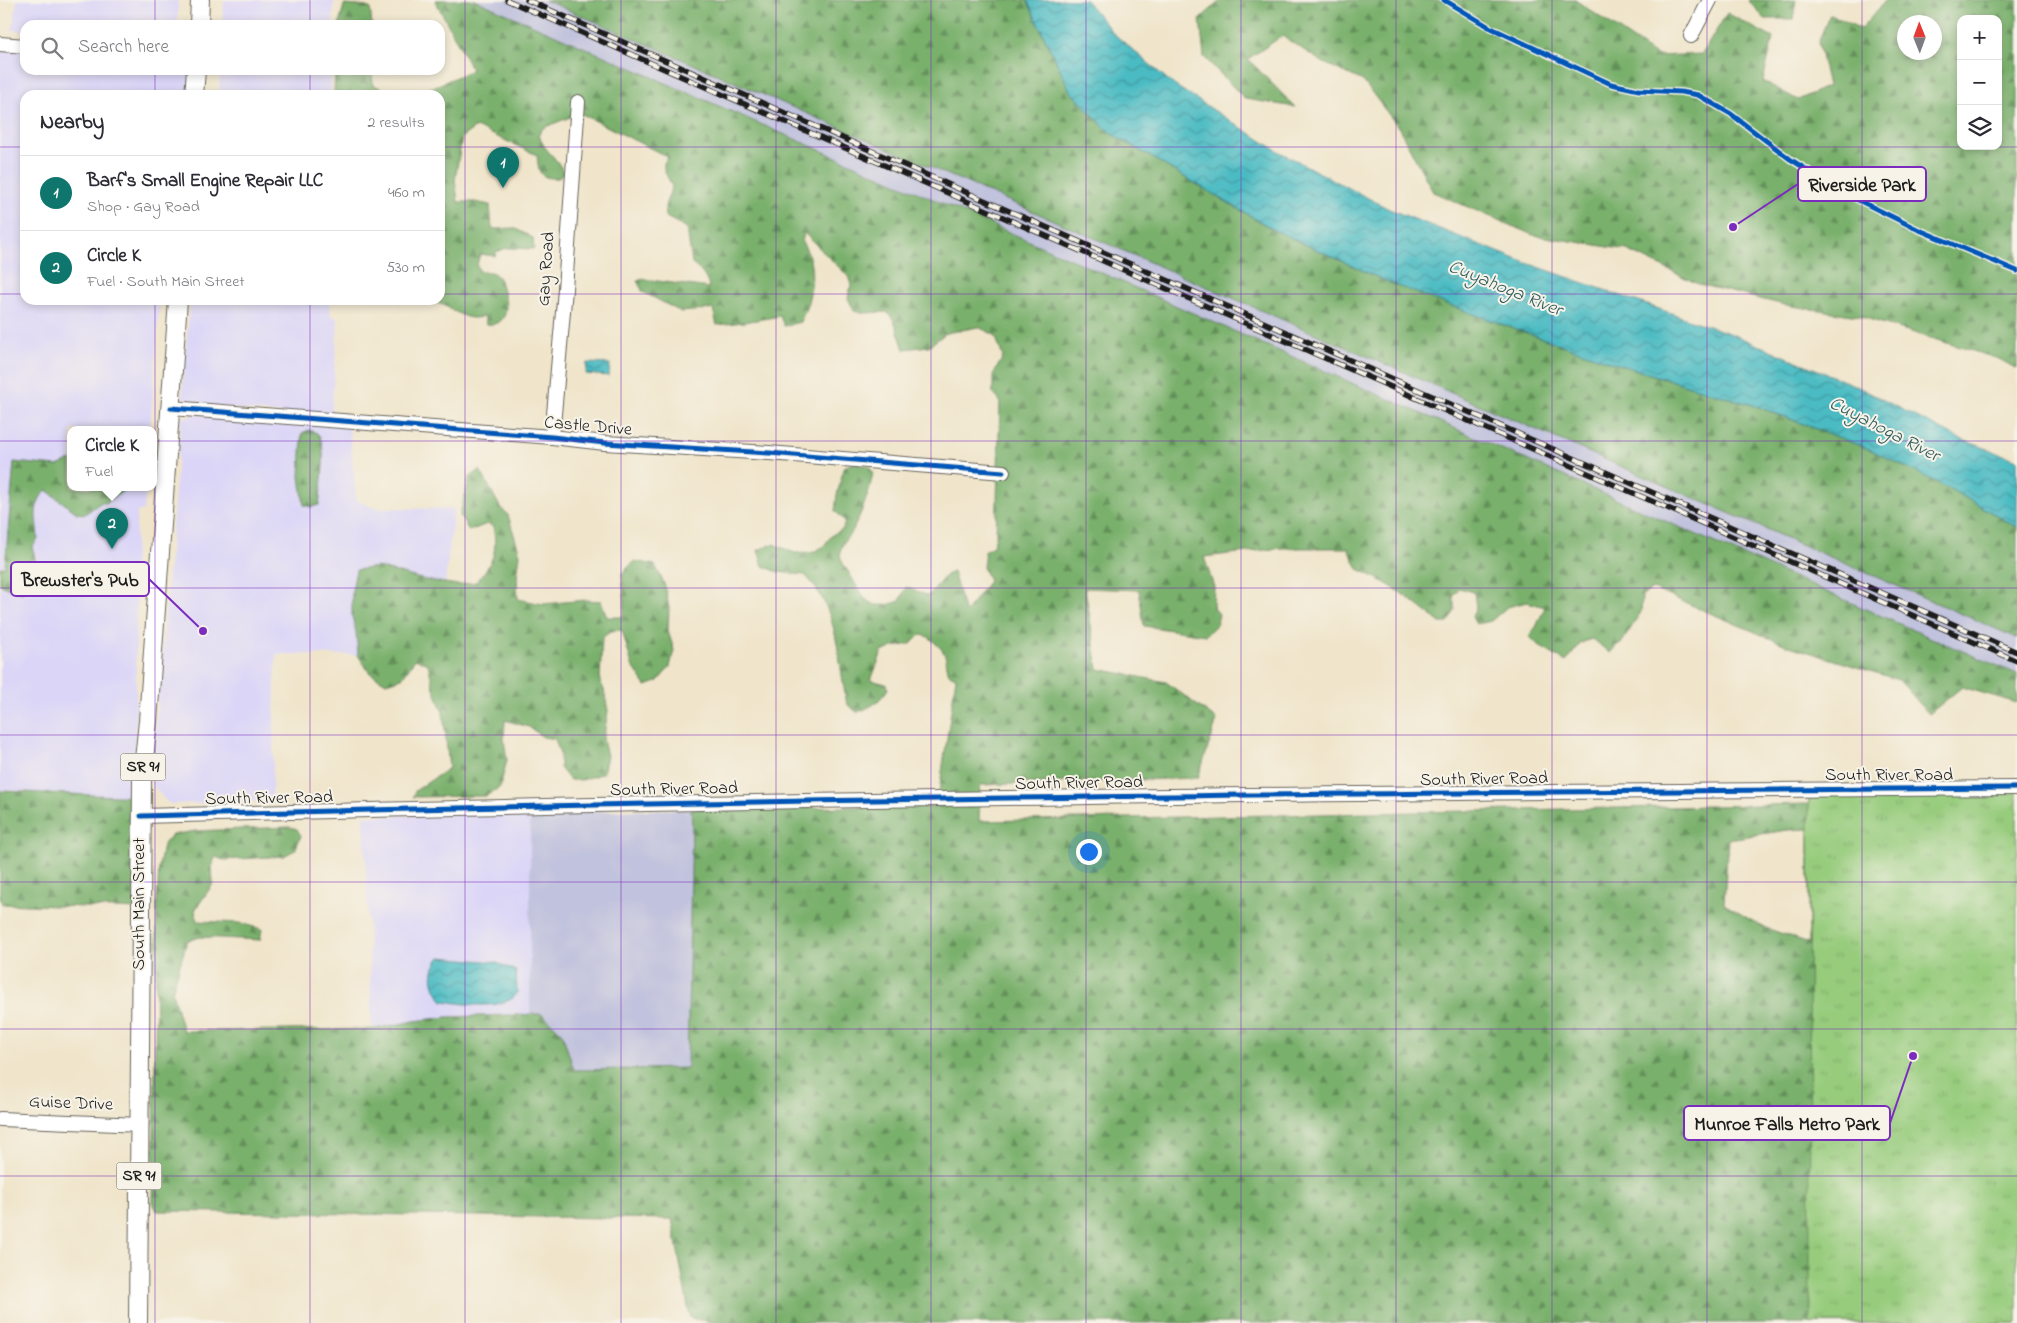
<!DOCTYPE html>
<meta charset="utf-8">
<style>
body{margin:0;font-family:"Indie Flower",sans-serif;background:#f7f7f7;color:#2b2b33}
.controls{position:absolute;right:15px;top:15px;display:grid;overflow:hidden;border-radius:10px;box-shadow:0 2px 8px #0003}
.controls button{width:45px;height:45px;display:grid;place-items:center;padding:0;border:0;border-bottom:1px solid #e1e1e2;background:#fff;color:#2b2b33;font:25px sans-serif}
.compass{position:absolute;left:1897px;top:15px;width:45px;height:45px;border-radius:50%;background:#fff;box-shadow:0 2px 8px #0003;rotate:359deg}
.you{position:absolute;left:1088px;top:851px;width:18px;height:18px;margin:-12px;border:4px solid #fff;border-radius:50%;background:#1a73e8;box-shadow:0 0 0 8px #1a73e833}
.badge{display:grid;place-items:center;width:32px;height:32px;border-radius:50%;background:#0f766e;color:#fff;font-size:16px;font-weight:700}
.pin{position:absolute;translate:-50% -41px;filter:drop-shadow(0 1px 2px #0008)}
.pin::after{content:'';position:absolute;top:26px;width:18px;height:15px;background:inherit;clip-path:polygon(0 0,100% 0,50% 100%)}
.popup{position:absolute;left:67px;top:426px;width:90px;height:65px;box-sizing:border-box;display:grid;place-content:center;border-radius:10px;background:#fff;filter:drop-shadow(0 1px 4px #0005);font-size:16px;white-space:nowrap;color:#7c7c81}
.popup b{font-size:19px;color:#2b2b33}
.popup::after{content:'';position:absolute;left:50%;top:100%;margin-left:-10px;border:10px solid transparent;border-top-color:#fff}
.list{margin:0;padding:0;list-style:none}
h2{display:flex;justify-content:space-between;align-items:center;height:65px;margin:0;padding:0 20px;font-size:21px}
h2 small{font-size:16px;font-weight:400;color:#7c7c81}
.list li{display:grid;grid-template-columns:32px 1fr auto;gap:15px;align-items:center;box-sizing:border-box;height:75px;padding:0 20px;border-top:1px solid #e1e1e2}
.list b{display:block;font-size:19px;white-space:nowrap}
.list p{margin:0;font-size:16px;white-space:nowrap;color:#7c7c81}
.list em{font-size:16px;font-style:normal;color:#7c7c81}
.icon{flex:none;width:28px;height:28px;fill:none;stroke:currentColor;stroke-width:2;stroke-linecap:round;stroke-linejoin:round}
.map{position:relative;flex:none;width:2017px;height:1323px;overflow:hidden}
.search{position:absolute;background:#fff;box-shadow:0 2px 8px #0003;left:20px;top:20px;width:425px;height:55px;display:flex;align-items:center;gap:12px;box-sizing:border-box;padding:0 18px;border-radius:15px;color:#7c7c81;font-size:19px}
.panel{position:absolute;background:#fff;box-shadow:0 2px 8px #0003;left:20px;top:90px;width:425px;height:215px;border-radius:15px}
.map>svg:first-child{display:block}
.built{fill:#dbd6f7}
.industrial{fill:#c1c2dd}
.forest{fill:url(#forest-firs);stroke:#4a6644;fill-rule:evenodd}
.park{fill:url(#park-tufts);stroke:#5a744c}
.water{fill:url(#water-waves);stroke:#346c70}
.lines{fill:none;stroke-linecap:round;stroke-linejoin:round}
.minor-casing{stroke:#666259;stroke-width:16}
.major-casing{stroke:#666259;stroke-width:20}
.minor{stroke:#fff;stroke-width:14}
.major{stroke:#fff;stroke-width:18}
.rail-casing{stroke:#1c1c1c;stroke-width:5.5}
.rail{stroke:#f7f3e8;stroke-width:4;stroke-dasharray:11;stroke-linecap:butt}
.cycleway-casing{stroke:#f7f3e8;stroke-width:8}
.cycleway{stroke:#0057b8;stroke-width:5}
.grid{fill:none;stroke:#7b2cbf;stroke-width:1;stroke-opacity:0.55}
.labels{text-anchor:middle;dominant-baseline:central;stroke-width:4;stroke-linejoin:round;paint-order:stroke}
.shield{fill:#f7f3e8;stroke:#5e5c59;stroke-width:1}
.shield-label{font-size:16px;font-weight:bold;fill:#1c1c1c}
.street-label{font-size:18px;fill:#1c1c1c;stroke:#f7f3e8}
.water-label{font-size:19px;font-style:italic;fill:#2f5c5f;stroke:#f7f3e8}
.leader{fill:none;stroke:#7b2cbf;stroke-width:2}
.callout-dot{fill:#7b2cbf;stroke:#f7f3e8;stroke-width:2}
.callout{fill:#f7f3e8;stroke:#7b2cbf;stroke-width:2}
.callout-label{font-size:19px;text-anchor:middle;font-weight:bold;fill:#1c1c1c}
</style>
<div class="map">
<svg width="2017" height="1323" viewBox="0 0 2017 1323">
<defs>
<pattern id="forest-firs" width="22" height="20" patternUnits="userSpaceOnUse" patternTransform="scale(1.25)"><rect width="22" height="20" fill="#79b06c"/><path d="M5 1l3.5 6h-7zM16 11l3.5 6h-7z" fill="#628e58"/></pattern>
<pattern id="park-tufts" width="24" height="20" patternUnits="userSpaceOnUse" patternTransform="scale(1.25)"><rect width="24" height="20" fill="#97cc7d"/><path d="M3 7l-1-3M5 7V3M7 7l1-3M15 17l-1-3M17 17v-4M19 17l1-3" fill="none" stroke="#82af6b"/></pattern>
<pattern id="water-waves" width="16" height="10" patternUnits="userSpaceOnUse" patternTransform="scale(1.25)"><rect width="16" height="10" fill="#4cbbc3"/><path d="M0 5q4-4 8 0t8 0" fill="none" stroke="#3e979e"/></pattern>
</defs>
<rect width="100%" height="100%" fill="#f7f3e8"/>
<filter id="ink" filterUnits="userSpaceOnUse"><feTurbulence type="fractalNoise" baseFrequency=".02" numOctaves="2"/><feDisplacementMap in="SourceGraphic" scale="10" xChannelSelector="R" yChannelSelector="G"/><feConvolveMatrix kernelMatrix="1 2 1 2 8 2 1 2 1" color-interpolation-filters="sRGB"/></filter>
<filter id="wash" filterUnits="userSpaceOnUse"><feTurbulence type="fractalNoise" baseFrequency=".0096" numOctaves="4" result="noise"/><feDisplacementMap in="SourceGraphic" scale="20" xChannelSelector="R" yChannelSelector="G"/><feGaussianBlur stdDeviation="1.12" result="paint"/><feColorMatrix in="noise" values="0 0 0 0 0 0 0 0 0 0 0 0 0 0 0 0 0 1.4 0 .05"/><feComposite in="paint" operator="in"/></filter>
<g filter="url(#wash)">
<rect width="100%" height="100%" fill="#f0e5cb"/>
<g class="built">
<path d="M17,0h161v25h-153v6l-13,-1z"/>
<path d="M224,0h110l-1,25h-111z"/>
<path d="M25,46v24h171l-2,25h-169v205h135l-10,130h-79v58h75l-2,22 -7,2 -4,77 5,1 -2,28v179l-136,-7v-743z"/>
<path d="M220,70h112l-1,25h-112z"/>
<path d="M190,300h141l-1,15 8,4 -7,100 -124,-13 -24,-7 -1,-5z"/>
<path d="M194,414l155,12 7,74 18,8 80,1 -9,74 -20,-3 -73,36 4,16 2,23 -82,-1 -4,147 -101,3 -6,-4 -14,-17 30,-364z"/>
<path d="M530,813v201l-83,3 -33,4 -42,8 -8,-213z"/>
</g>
<g class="industrial">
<path d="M475,0h70l1191,515 281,123v36l-88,-37 -925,-407z"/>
<path d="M691,809l1,15 -5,244 -113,2 -12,-37 -20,-19h-12v-201z"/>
</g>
<g class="forest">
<path d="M435,0h40l529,230 925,407 88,37v29l-55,-16 -33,27 -30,-34 -113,-35 -133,-56 -11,6 -1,17 -20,32 -4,1 -7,8 -18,-14 -11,4 -15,19 -27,-16 -10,-10 7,-9 9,-20 -18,-5 -20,5 -16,14 -15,3 -4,-7 4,-10 -2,-15 -15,-4 -6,8 2,14 -7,13h-8c-27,-22 -50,-40 -82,-54l-10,-21h-66l-78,9 10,30 -1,20 6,7 -2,10 -11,11 -62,-9 -5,-36 -54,-2 13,81 68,13 51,38 -19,58 -218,7 -1,36 830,-17v-14l208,533h-1300l-27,-5 -18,-99 -515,-8 -4,-8 4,-303 2,-33 4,-22 9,-10 23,-4 95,-4 7,2 4,7 -6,14 -11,6 -60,4 -9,-3 -3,10 1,17 -18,26 2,11 43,2 22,6 -2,11 -60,-3 -13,4 -15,51 11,39 192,-2 39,-8 33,-4 95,-3 20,19 12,37 113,-2 5,-244 -1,-15 246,-3 19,-129 -7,-3c-5,-18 0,-19 -15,-32 -5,-5 -6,-6 -14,-7l-9,9 -18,3 -11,5 -11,28 15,4 2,5c-9,13 -16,18 -31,23l-10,-8c-10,-46 -7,-93 -42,-129l-27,-3 -15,-6 -5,-16 15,-6 22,9h16l12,-6 9,-12 11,-6 2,-8 -10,-10 2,-16 7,-28 9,-4 15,3 5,6c-3,20 -11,39 -20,58 -4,7 -10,10 -12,19 -3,10 3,15 8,24 15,25 18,40 51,28l6,-14 22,9 18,-21 7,-3 12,41 24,-32 -6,-14 2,-16 8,-5 3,-10 4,-135 -7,-8v-18l10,-18 -8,-22 -17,-8 -32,6 -17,13 -25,3 -10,-29 -7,-8 -25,1 -8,-2 -6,-13 3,-13 -3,-9 -44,-43 -2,9c16,23 10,57 -2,80l-16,4 -4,-10 -36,6 -27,3 -4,-16 -32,3 -38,-20 -6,-11 6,-2 66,9c-2,-11 -8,-17 -17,-24l-5,-36 -21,-11 -1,-11 7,-20 -8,-16v-7l4,-6 -88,-44 -37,15 -4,6c3,17 20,23 24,39l-4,5c-21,1 -20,-6 -22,-23l-61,-28 -14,10 -7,43 3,22h17l15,3 2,24 22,-1 19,10 1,11 -27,-1 -11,4 -1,4 -15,-2 -3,11 3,7c7,-1 13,-1 18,5 2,2 3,7 4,11 6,15 8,39 -16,36l-2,-8c-22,8 -31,-11 -51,-14l-1,-2h8v-205h-40l31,-7 41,-18zM1809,829v114l-46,-16 -39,-23 4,-65 60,-9z"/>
<path d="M545,0h482l43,91 40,42 166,98 114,52 94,35 133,46 139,42 113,43 81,40 67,38v111z"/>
<path d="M1221,0h354l82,56 45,-2 25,-41 46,25 -10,43 35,19 30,-14 -10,-44 12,-28 31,15 25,-29h131v369l-18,-10 -140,-43 -74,-11 -87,-21 -71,-34 -94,-15 -100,-43 -34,-64 -36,-47 -39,-18 -42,-27 -34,23 47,48 -50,-8 -41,-42 -4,-38zM1961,19h37v127h-37zM1904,22h30v30h-30z"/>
<path d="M1748,0h48l-3,19h-28z"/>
<path d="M344,5l18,1 8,2 2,17h-33z"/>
<path d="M335,70h37l1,15 26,10h-65z"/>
<path d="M309,430c3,1 6,2 8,3 11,10 4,52 3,65l-1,7 -8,2 -7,-2 -4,-28 2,-44z"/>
<path d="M71,460v28h56l-21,15h-6l-15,11 -8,-1 -31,-23c-15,17 -9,29 -8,49l-6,9c8,17 -2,29 -10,45l-12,-3 -10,-6v-17h5l9,-105 43,4z"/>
<path d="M480,470l20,37 8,8 12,39 -3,24 1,21 25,5 43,-4 15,1 6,16h15c6,-12 0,-30 0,-44l13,-12 20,4 10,21 4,22 -1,23 6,19 -4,17 -13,15 -11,4 -14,-21 -10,-35 -11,1 -9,7 -2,43 4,9 4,21 -5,29 4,16 -4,17 -21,7h-12l-10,-12v-14l-5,-15 -12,-2 -14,-10 -24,-7 -1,20 3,20 -7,27 -14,9 -73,1 2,-6 34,-23 -6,-56 -9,-23 -6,-25 -13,-5 -13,19 -16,5 -16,-10 -12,-18 -2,-23 -4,-16v-26l4,-20 21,-3 48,13 33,5 18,-3c17,-20 22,-29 17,-56l-6,-2 -18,7 -9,-16 9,-37z"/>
<path d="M0,791l141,6 -1,112 -138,-5 -2,-9z"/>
</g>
<path class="park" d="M2017,788v535h-207l-1,-533z"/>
<g class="water">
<path d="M1027,0h59l27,33 61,52 104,66 111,58 132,52 213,74 120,50 104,53 59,22v67l-67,-38 -81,-40 -113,-43 -139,-42 -133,-46 -94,-35 -114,-52 -166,-98 -40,-42z"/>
<path d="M587,363l23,1 -1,12 -23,-2z"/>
<path d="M440,957l55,5 21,9 1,23c-13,17 -54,10 -74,7 -12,-14 -15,-29 -3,-44z"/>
</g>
</g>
<g filter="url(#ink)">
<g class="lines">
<defs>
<g id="minor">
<path d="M1691,36l19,-36"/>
<path d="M0,44l25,2"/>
<path d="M171,408l381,29 53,6 164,10 234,19"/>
<path d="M552,437l13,-148 13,-187"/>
<path d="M141,816c625,-18 1251,-23 1876,-28"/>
<path d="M0,1119l140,6"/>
</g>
<g id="major">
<path d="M199,25l1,-25"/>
<path d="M194,95l2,-25"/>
<path d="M138,1323l4,-544 6,-58 30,-421"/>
</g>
</defs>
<use href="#minor" class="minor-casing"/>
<use href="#major" class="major-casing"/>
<use href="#minor" class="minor"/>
<use href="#major" class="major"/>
<defs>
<g id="rail">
<path d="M507,0l1510,661"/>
<path d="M527,0l1490,652"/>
</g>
</defs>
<use href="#rail" class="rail-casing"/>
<use href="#rail" class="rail"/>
<defs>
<g id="cycleway">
<path d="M1444,0l45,27 122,57 28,6 42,2 17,3 33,19 59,45 54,34 73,36 100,42"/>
<path d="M171,408l381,29 53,6 164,10 234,19"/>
<path d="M141,816c625,-18 1251,-23 1876,-28"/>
</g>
</defs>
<use href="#cycleway" class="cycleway-casing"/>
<use href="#cycleway" class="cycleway"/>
</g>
</g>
<path class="grid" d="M155,0v25M310,0v25M465,0v1323M621,0v1323M776,0v1323M931,0v1323M1086,0v1323M1241,0v1323M1396,0v1323M1552,0v1323M1707,0v1323M1862,0v1323M155,70v25M310,70v25M0,147h25M440,147h1577M0,294h25M440,294h1577M155,300v1023M310,300v1023M0,441h2017M0,588h2017M0,735h2017M0,882h2017M0,1029h2017M0,1176h2017"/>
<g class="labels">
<g class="shield">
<rect x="120.5" y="753.5" width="45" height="27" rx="4"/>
<rect x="116.5" y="1162.5" width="45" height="27" rx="4"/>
</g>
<g class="shield-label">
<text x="143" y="767">SR 91</text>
<text x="139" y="1176">SR 91</text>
</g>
<g class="street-label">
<text transform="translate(547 269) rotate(-86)">Gay Road</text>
<text transform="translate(588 427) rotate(5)">Castle Drive</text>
<text x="1889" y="776">South River Road</text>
<text transform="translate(1484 780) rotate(-1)">South River Road</text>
<text transform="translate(1079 784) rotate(-1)">South River Road</text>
<text transform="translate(674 790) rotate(-1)">South River Road</text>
<text transform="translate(269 799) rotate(-1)">South River Road</text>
<text transform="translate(140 904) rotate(-90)">South Main Street</text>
<text transform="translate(71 1104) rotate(2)">Guise Drive</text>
</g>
<g class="water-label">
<text transform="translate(1505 289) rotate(22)">Cuyahoga River</text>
<text transform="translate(1884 430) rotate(27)">Cuyahoga River</text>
</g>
</g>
<path class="leader" d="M1733 227L1798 184M203 631L149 579M1913 1056L1890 1123"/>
<g class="callout-dot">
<circle cx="1733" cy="227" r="5"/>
<circle cx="203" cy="631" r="5"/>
<circle cx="1913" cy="1056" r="5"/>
</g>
<g class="callout">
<rect x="1798" y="167" width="128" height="34" rx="5"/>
<rect x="11" y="562" width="138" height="34" rx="5"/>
<rect x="1684" y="1106" width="206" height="34" rx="5"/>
</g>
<g class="callout-label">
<text x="1862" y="191">Riverside Park</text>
<text x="80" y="586">Brewster's Pub</text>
<text x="1787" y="1130">Munroe Falls Metro Park</text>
</g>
</svg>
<div class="controls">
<button>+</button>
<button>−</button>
<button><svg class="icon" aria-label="layers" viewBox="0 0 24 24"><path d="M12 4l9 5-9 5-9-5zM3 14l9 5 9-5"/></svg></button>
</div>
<svg class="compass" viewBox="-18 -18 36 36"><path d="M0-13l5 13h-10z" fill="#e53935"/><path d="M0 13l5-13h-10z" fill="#7c7c81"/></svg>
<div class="you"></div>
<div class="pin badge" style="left:503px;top:188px">1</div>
<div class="pin badge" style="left:112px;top:549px">2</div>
<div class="popup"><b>Circle K</b>Fuel</div>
<div class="search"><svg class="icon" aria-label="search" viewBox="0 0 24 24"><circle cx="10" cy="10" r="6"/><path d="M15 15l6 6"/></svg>Search here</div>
<section class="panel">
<h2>Nearby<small>2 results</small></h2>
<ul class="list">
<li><span class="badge">1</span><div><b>Barf's Small Engine Repair LLC</b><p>Shop · Gay Road</p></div><em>460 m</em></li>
<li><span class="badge">2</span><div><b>Circle K</b><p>Fuel · South Main Street</p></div><em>530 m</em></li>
</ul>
</section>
</div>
